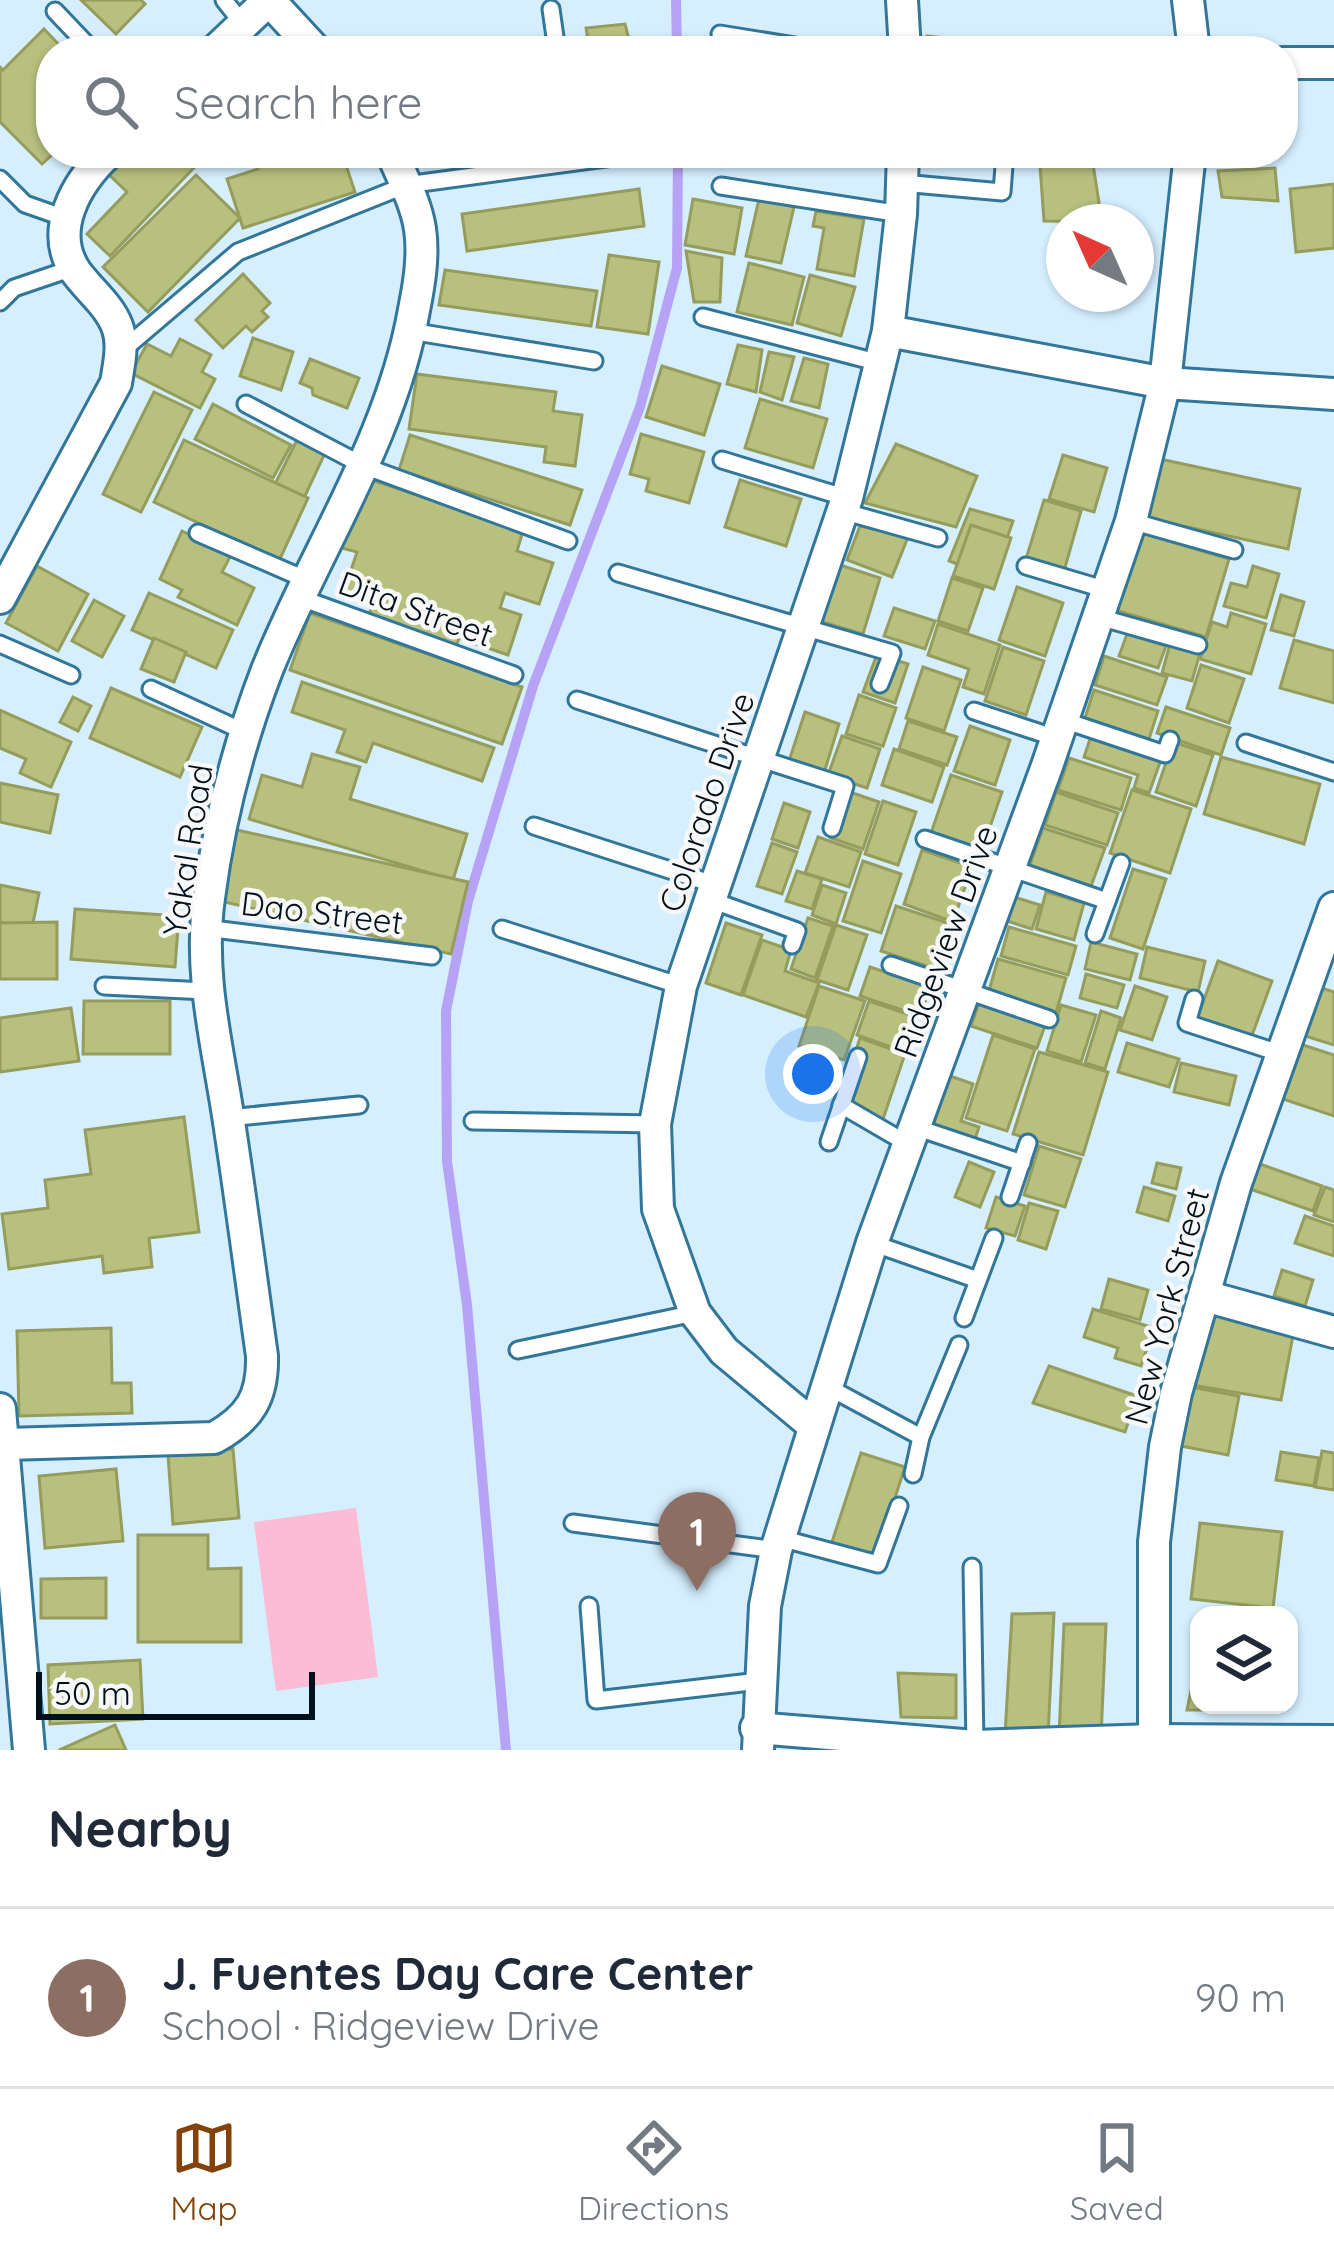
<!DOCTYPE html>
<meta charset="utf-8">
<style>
body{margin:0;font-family:Quicksand,sans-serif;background:#f2f2f3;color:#1f2937}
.controls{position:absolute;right:36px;bottom:36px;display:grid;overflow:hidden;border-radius:24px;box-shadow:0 3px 9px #0004}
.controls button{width:108px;height:108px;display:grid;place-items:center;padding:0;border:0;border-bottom:3px solid #e0e1e3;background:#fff;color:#1f2937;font:60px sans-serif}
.compass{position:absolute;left:1046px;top:204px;width:108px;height:108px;border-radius:50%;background:#fff;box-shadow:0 3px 9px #0004;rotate:315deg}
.scale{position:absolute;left:36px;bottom:30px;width:279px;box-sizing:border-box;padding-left:12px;border:6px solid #00101a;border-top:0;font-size:33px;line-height:42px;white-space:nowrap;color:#00101a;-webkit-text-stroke:9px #f8f8f8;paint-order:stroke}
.you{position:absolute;left:813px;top:1074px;width:42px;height:42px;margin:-30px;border:9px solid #fff;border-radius:50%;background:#1a73e8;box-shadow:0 0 0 18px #1a73e833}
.badge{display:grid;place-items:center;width:78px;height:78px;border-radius:50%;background:#824209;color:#fff;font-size:39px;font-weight:700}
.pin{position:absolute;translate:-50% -99px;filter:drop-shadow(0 3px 6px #0008)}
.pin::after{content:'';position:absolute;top:63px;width:42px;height:36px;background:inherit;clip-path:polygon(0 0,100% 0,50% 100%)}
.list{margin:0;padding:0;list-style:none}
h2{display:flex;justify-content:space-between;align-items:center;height:156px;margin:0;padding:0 48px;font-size:51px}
h2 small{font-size:39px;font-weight:400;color:#747a83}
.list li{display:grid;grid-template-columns:78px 1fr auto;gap:36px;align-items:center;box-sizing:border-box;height:180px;padding:0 48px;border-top:3px solid #e0e1e3}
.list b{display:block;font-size:45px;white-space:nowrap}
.list p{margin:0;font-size:39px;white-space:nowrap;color:#747a83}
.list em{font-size:39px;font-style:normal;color:#747a83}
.icon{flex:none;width:66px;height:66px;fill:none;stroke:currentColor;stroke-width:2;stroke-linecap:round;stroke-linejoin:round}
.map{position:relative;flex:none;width:1334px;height:1750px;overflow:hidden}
.search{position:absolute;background:#fff;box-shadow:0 3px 9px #0004;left:36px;right:36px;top:36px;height:132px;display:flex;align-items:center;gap:30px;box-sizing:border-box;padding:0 42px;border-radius:48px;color:#747a83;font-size:45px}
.sheet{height:336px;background:#fff}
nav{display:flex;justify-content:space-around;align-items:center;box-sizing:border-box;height:168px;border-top:3px solid #e0e1e3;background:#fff;font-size:33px;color:#747a83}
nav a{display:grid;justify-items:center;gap:6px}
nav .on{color:#824209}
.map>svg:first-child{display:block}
.green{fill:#fbbcd4}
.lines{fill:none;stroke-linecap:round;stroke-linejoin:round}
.stream{stroke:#b7a3f6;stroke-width:10}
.building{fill:#b8c07e;stroke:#959c5c;stroke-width:3}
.service-casing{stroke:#327699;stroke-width:21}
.minor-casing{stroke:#327699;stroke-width:36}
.service{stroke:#fff;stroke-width:15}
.minor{stroke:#fff;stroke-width:30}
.labels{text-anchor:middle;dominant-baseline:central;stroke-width:9;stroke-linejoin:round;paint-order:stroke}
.street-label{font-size:33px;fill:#00101a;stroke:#f8f8f8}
</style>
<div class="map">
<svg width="1334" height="1750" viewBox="0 0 1334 1750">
<rect width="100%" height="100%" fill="#d5efff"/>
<path class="green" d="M356,1508l22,169 -102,14 -22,-169z"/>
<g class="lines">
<g class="stream">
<path d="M676,0l1,51"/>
<path d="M506,1750l-39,-445 -20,-144 -1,-150 22,-110 65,-215 107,-279 37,-139 1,-115"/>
</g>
</g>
<g class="building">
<path d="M81,0h60l4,4 -29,30z"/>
<path d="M625,24l7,27h-42l-4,-23z"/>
<path d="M44,29l21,22h-14l3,102 -12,11 -42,-42v-55l3,3z"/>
<path d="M927,36l63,7 -2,8h-63z"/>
<path d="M120,153h16l14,13 13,-13h66l-11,11 -11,-10 -97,102 -23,-22 40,-42 -23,-22z"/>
<path d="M284,153h58l13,39 -112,36 -16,-49 31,-10v-7z"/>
<path d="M922,153h44v9l-44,-1z"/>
<path d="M1093,164l9,58 -58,-1 -4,-55z"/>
<path d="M1275,168l3,33 -56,-4 -4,-26z"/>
<path d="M196,175l44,43 -92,94 -45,-45z"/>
<path d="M1334,184v64l-38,4 -6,-63z"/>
<path d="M639,189l5,37 -177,25 -5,-37z"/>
<path d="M693,199l49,9 -8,46 -49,-9z"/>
<path d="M759,199l35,8 -13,56 -35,-7z"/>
<path d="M816,211l48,8 -10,57 -37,-7 7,-41 -11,-2z"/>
<path d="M686,251l36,7 -2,44h-26z"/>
<path d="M609,255l50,7 -11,72 -51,-7z"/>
<path d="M749,263l55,14 -12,48 -55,-13z"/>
<path d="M445,270l152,21 -6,35 -152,-21z"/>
<path d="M243,274l27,29 -8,8 6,6 -16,15 -6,-6 -23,22 -27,-28z"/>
<path d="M810,275l45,12 -14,49 -44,-13z"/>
<path d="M253,338l40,14 -12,38 -41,-14z"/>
<path d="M180,339l31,16 -9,17 13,7 -15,29 -69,-35 16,-29 24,12z"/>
<path d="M738,345l24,5 -6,42 -29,-8z"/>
<path d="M769,352l25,5 -12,43 -22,-8z"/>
<path d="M804,358l24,6 -9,44 -28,-7z"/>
<path d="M310,359l49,19 -12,30 -34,-13 -1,-7 -12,-5z"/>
<path d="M662,366l58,18 -16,51 -58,-18z"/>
<path d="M417,374l139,18 -3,19 29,4 -7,51 -31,-4 2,-15 -137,-18z"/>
<path d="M154,392l38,18 -51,102 -38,-18z"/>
<path d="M760,399l67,20 -14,49 -68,-20z"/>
<path d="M213,404l78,41 -18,33 -78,-39z"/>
<path d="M641,434l63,18 -15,51 -43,-12 3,-12 -19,-5z"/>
<path d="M410,435l172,55 -12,35 -171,-55z"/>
<path d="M298,438l28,13 -22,47 -29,-14z"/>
<path d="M184,440l124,58 -29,63 -125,-59z"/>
<path d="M896,444l81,32 -21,51 -91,-24z"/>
<path d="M1063,455l44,13 -13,44 -45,-13z"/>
<path d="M1160,459l140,30 -12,60 -141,-31z"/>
<path d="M366,478l157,53 -6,20 36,12 -14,41 -34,-11 -5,15 21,7 -13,40 -49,-17 -3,9 -88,-29 5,-16 -29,-11 13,-39 -15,-4z"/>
<path d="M740,480l61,19 -15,47 -61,-19z"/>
<path d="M1044,500l37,11 -17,60 -38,-12z"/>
<path d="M970,509l43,12 -20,57 -44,-17z"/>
<path d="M971,525l40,13 -17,51 -41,-13z"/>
<path d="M860,526l48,11 -16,40 -45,-17z"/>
<path d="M182,531l49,24 -9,17 32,16 -17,37 -59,-28 4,-7 -22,-11z"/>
<path d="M1138,532l91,27 -23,78 -91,-27z"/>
<path d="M837,564l43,14 -17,56 -44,-13z"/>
<path d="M37,566l51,28 -30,57 -52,-28z"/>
<path d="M1253,566l26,8 -13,44 -42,-12 7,-23 16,4z"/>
<path d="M952,578l31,10 -15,43 -30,-10z"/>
<path d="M1017,587l46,16 -18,53 -46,-16z"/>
<path d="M149,593l84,37 -17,38 -84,-38z"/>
<path d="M1281,595l23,7 -10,34 -23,-6z"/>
<path d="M94,600l30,16 -22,41 -30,-16z"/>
<path d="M894,608l41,13 -10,28 -41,-13z"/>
<path d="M310,613l212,74 -20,57 -212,-74z"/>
<path d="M1231,613l35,11 -15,50 -51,-15 12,-37 15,5z"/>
<path d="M938,624l62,21 -16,49 -21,-7 6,-18 -41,-14z"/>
<path d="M1127,634l39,12 -8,22 -39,-12z"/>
<path d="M154,638l32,14 -12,30 -33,-13z"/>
<path d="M1294,640l40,11v52l-54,-15z"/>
<path d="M1170,644l30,9 -8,28 -30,-8z"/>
<path d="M1003,647l41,14 -18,54 -41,-14z"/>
<path d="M877,654l31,10 -13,39 -32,-11z"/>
<path d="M1104,656l63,21 -10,28 -62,-20z"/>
<path d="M1201,665l43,14 -15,44 -42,-15z"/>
<path d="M923,667l38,13 -17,51 -38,-13z"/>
<path d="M302,682l192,66 -12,33 -109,-38 -7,19 -29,-10 8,-22 -53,-18z"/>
<path d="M111,688l91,39 -22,50 -90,-39z"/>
<path d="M1094,690l64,21 -11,34 -64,-21z"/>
<path d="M859,695l37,13 -13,38 -37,-12z"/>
<path d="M73,697l18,9 -13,25 -18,-9z"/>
<path d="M1166,707l64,21 -9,27 -64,-22z"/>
<path d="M0,710l71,32 -20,45 -31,-14 6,-14 -26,-11z"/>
<path d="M805,712l34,12 -15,49 -35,-12z"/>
<path d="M908,721l49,16 -10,28 -48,-16z"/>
<path d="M970,726l40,14 -15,45 -41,-14z"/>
<path d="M1093,730l70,24 -14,39 -15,-5 4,-13 -54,-18z"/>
<path d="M842,736l38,13 -13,39 -39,-13z"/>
<path d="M1173,742l40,13 -17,51 -40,-14z"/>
<path d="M894,749l50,18 -12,35 -50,-17z"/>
<path d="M312,754l48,13 -10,32 117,35 -14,46 -204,-61 13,-44 40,12z"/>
<path d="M1221,757l99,27 -16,60 -100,-30z"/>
<path d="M1069,758l62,20 -10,32 -63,-20z"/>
<path d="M951,775l51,17 -20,58 -51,-17z"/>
<path d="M0,783l58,12 -8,38 -50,-11z"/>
<path d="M1132,790l59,19 -21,64 -60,-20z"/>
<path d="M847,791l32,11 -16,47 -32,-11z"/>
<path d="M1056,792l62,21 -11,32 -62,-20z"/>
<path d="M883,801l33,11 -18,53 -33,-11z"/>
<path d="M784,803l26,9 -12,36 -26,-9z"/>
<path d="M1043,828l62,20 -14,38 -61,-21z"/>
<path d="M237,830l231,52 -17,72 -231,-53z"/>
<path d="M818,837l43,15 -12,35 -44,-14z"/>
<path d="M772,843l25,9 -15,42 -25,-8z"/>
<path d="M922,850l50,17 -19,55 -49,-18z"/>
<path d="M863,861l38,13 -20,59 -38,-12z"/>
<path d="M1133,869l33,10 -23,70 -33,-11z"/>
<path d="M797,871l25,8 -10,30 -26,-8z"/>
<path d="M0,885l39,8 -7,35 -32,-6z"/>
<path d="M822,885l24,8 -10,31 -24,-9z"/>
<path d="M1046,892l38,11 -10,37 -38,-11z"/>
<path d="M1014,897l26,8 -8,24 -25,-8z"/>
<path d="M896,906l55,18 -15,45 -55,-18z"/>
<path d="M75,909l104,7 -4,51 -104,-8z"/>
<path d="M808,918l25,8 -18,52 -24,-9z"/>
<path d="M57,922v57h-57v-56z"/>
<path d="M726,923l36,12 -21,60 -35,-12z"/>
<path d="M836,925l31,10 -19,55 -31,-10z"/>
<path d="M1009,927l67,19 -8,29 -67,-19z"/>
<path d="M762,940l29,10 -6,21 34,12 -13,34 -63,-22z"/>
<path d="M1091,942l46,12 -7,26 -45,-11z"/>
<path d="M1147,947l58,14 -7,31 -58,-14z"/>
<path d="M998,959l68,19 -10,35 -68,-19z"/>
<path d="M1218,961l54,20 -21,57 -54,-19z"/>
<path d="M870,967l60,20 -10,29 -60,-20z"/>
<path d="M1086,974l38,11 -7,23 -37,-10z"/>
<path d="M819,986l46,15 -21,59 -45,-14z"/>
<path d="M1135,986l32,11 -15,43 -32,-10z"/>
<path d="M1322,988l12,4v53l-29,-9z"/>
<path d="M981,998l66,22 -10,28 -66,-22z"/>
<path d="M84,1001h86v53h-87z"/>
<path d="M869,1001l47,16 -11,35 -48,-17z"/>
<path d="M1061,1005l35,10 -15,47 -34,-11z"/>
<path d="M71,1008l8,53 -79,11v-54z"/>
<path d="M1101,1011l20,7 -16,51 -20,-6z"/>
<path d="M993,1035l42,14 -28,82 -41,-13z"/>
<path d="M860,1038l45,16 -22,65 -45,-15z"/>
<path d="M1127,1043l52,16 -10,28 -51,-15z"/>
<path d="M1303,1045l31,10v61l-51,-17z"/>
<path d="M1039,1052l69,20 -25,83 -70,-21z"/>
<path d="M1181,1063l55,13 -7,29 -55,-13z"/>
<path d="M950,1076l23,8 -12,37 18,6 -4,12 -42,-13z"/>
<path d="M184,1117l15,115 -50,6 3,29 -48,6 -2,-17 -93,13 -7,-55 46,-6 -3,-28 46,-6 -6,-44z"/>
<path d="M1039,1146l42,13 -16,48 -41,-12z"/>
<path d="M969,1162l25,10 -14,35 -25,-10z"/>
<path d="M1157,1163l24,5 -5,21 -24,-6z"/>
<path d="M1260,1164l62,22 -9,25 -63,-22z"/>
<path d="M1144,1187l31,9 -7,25 -31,-9z"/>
<path d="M1325,1187l9,3v32l-20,-7z"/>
<path d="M996,1197l29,9 -10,30 -29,-8z"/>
<path d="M1029,1203l29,8 -12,38 -28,-9z"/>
<path d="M1305,1216l29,10v30l-39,-13z"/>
<path d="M1282,1270l31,10 -8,26 -31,-10z"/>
<path d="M1109,1279l39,11 -8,30 -39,-11z"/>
<path d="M1093,1309l61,19 -13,38 -26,-8 3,-10 -34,-11z"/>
<path d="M1205,1314l89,16 -13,70 -89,-15z"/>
<path d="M111,1328l1,55h19l1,30 -113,3 -2,-85z"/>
<path d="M1049,1366l88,30 -12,36 -92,-29z"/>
<path d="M1191,1387l48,9 -11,59 -47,-9z"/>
<path d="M233,1449l6,69 -66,6 -5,-69z"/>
<path d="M1322,1451l12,2v37l-19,-3z"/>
<path d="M1281,1452l38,6 -5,28 -38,-6z"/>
<path d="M861,1453l44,14 -30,92 -44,-14z"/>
<path d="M116,1469l7,72 -78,7 -6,-72z"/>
<path d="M1200,1523l82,9 -9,76 -82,-9z"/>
<path d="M138,1535h70v34l33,-1v74h-103z"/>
<path d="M106,1578v40h-65v-39z"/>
<path d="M1054,1613l-6,123 -43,-1 7,-121z"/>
<path d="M1064,1624h42l-5,113 -42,-1z"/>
<path d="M1199,1652v53h73l-1,5h-84z"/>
<path d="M140,1660l3,59 -93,5 -2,-59z"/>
<path d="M898,1673l58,2v43l-55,-1z"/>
<path d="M115,1725l11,25h-67z"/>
</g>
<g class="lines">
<defs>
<g id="service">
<path d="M224,0l19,24"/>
<path d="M551,9l6,42"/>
<path d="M55,11l38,40"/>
<path d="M720,34l106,17"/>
<path d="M0,179l25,25 40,14"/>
<path d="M902,183l100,9 3,-39"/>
<path d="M721,186l180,28"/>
<path d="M0,302l14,-14 59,-20"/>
<path d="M703,317l177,46"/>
<path d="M410,331l184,30"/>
<path d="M124,349l114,-97 168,-67 237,-32"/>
<path d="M246,404l118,62 204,75"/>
<path d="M722,460l125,38"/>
<path d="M842,511l96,27"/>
<path d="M1131,521l103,29"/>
<path d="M198,533l109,47"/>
<path d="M1026,566l81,24"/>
<path d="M618,573l274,80 -12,31"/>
<path d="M298,597l216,78"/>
<path d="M1099,617l99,28"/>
<path d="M0,644l71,31"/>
<path d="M151,689l94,43"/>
<path d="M577,700l268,86 -13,42"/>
<path d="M974,711l82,27"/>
<path d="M1063,720l102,34 5,-14"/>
<path d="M1246,743l88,29"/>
<path d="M534,826l182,59"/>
<path d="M925,839l182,62"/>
<path d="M711,900l86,31 -5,14"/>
<path d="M205,928l227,28"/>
<path d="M502,929l179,57"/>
<path d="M1095,934l26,-71"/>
<path d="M891,965l158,54"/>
<path d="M104,986l102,5"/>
<path d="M1194,999l-7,24 95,31"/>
<path d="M841,1105l67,39"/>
<path d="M228,1118l131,-13"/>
<path d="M473,1121l182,3"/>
<path d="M915,1127l107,36"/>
<path d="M829,1142l29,-85"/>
<path d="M1010,1197l18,-54"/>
<path d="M872,1243l106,37"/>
<path d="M964,1318l30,-80"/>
<path d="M518,1350l177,-37"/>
<path d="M826,1386l95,51"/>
<path d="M913,1474l8,-37 38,-92"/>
<path d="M573,1523l203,27"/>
<path d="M780,1538l98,26 21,-58"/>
<path d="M972,1567l3,179"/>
<path d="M589,1606l7,94 163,-19"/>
</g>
<g id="minor">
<path d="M269,0l47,51"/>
<path d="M902,0l3,51"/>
<path d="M1188,0l6,51"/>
<path d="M215,51l54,-51"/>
<path d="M1283,63h51"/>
<path d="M888,331l277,52 169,11"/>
<path d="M0,598l116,-215c3,-19 8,-39 1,-57 -8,-21 -28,-36 -41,-54 -28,-41 0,-89 32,-119"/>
<path d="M1205,1296l129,36"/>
<path d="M0,1409l29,341"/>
<path d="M814,1426l-90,-75 -29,-38 -37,-104 -3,-85 26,-138 166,-488 41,-167 13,-117 2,-61"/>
<path d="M6,1444l208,-6c36,-20 49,-41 48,-82 -11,-78 -21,-156 -33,-234 -11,-75 -31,-147 -20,-224 10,-78 30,-155 58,-228 48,-120 124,-230 147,-360 5,-25 10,-54 6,-81 -4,-26 -18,-52 -28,-76"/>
<path d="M756,1728l219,18 179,-6 180,1"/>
<path d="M1154,1740v-198l11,-95 11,-54 60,-210 98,-275"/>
<path d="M758,1750l7,-144 11,-56 96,-307 175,-477 84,-245 34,-138 25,-230"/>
</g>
</defs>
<use href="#service" class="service-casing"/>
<use href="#minor" class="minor-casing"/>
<use href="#service" class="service"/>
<use href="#minor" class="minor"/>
</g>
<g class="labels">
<g class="street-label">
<text transform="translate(416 608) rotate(20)">Dita Street</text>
<text transform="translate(706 802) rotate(-71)">Colorado Drive</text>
<text transform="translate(187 850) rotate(-81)">Yakal Road</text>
<text transform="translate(322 912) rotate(7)">Dao Street</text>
<text transform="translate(945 941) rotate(-70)">Ridgeview Drive</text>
<text transform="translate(1166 1306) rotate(-75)">New York Street</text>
</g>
</g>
</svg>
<div class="controls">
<button><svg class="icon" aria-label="layers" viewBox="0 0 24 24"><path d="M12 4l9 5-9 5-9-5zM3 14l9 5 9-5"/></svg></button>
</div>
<svg class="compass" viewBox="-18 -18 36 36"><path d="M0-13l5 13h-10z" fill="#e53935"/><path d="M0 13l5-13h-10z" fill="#747a83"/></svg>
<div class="scale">50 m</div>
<div class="you"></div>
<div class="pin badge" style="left:697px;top:1591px;background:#8d6e63">1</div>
<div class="search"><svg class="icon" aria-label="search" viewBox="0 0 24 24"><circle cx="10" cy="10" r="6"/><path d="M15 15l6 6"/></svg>Search here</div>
</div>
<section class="sheet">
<h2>Nearby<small></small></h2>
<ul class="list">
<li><span class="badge" style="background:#8d6e63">1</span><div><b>J. Fuentes Day Care Center</b><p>School · Ridgeview Drive</p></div><em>90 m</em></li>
</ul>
</section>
<nav>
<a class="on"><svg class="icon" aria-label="map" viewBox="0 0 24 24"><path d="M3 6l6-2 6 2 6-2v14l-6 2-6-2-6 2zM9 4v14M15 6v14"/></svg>Map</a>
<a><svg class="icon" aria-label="directions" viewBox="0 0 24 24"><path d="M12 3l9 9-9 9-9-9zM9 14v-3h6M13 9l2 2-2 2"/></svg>Directions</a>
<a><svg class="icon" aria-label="saved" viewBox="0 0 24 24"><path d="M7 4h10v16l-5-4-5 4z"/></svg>Saved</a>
</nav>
